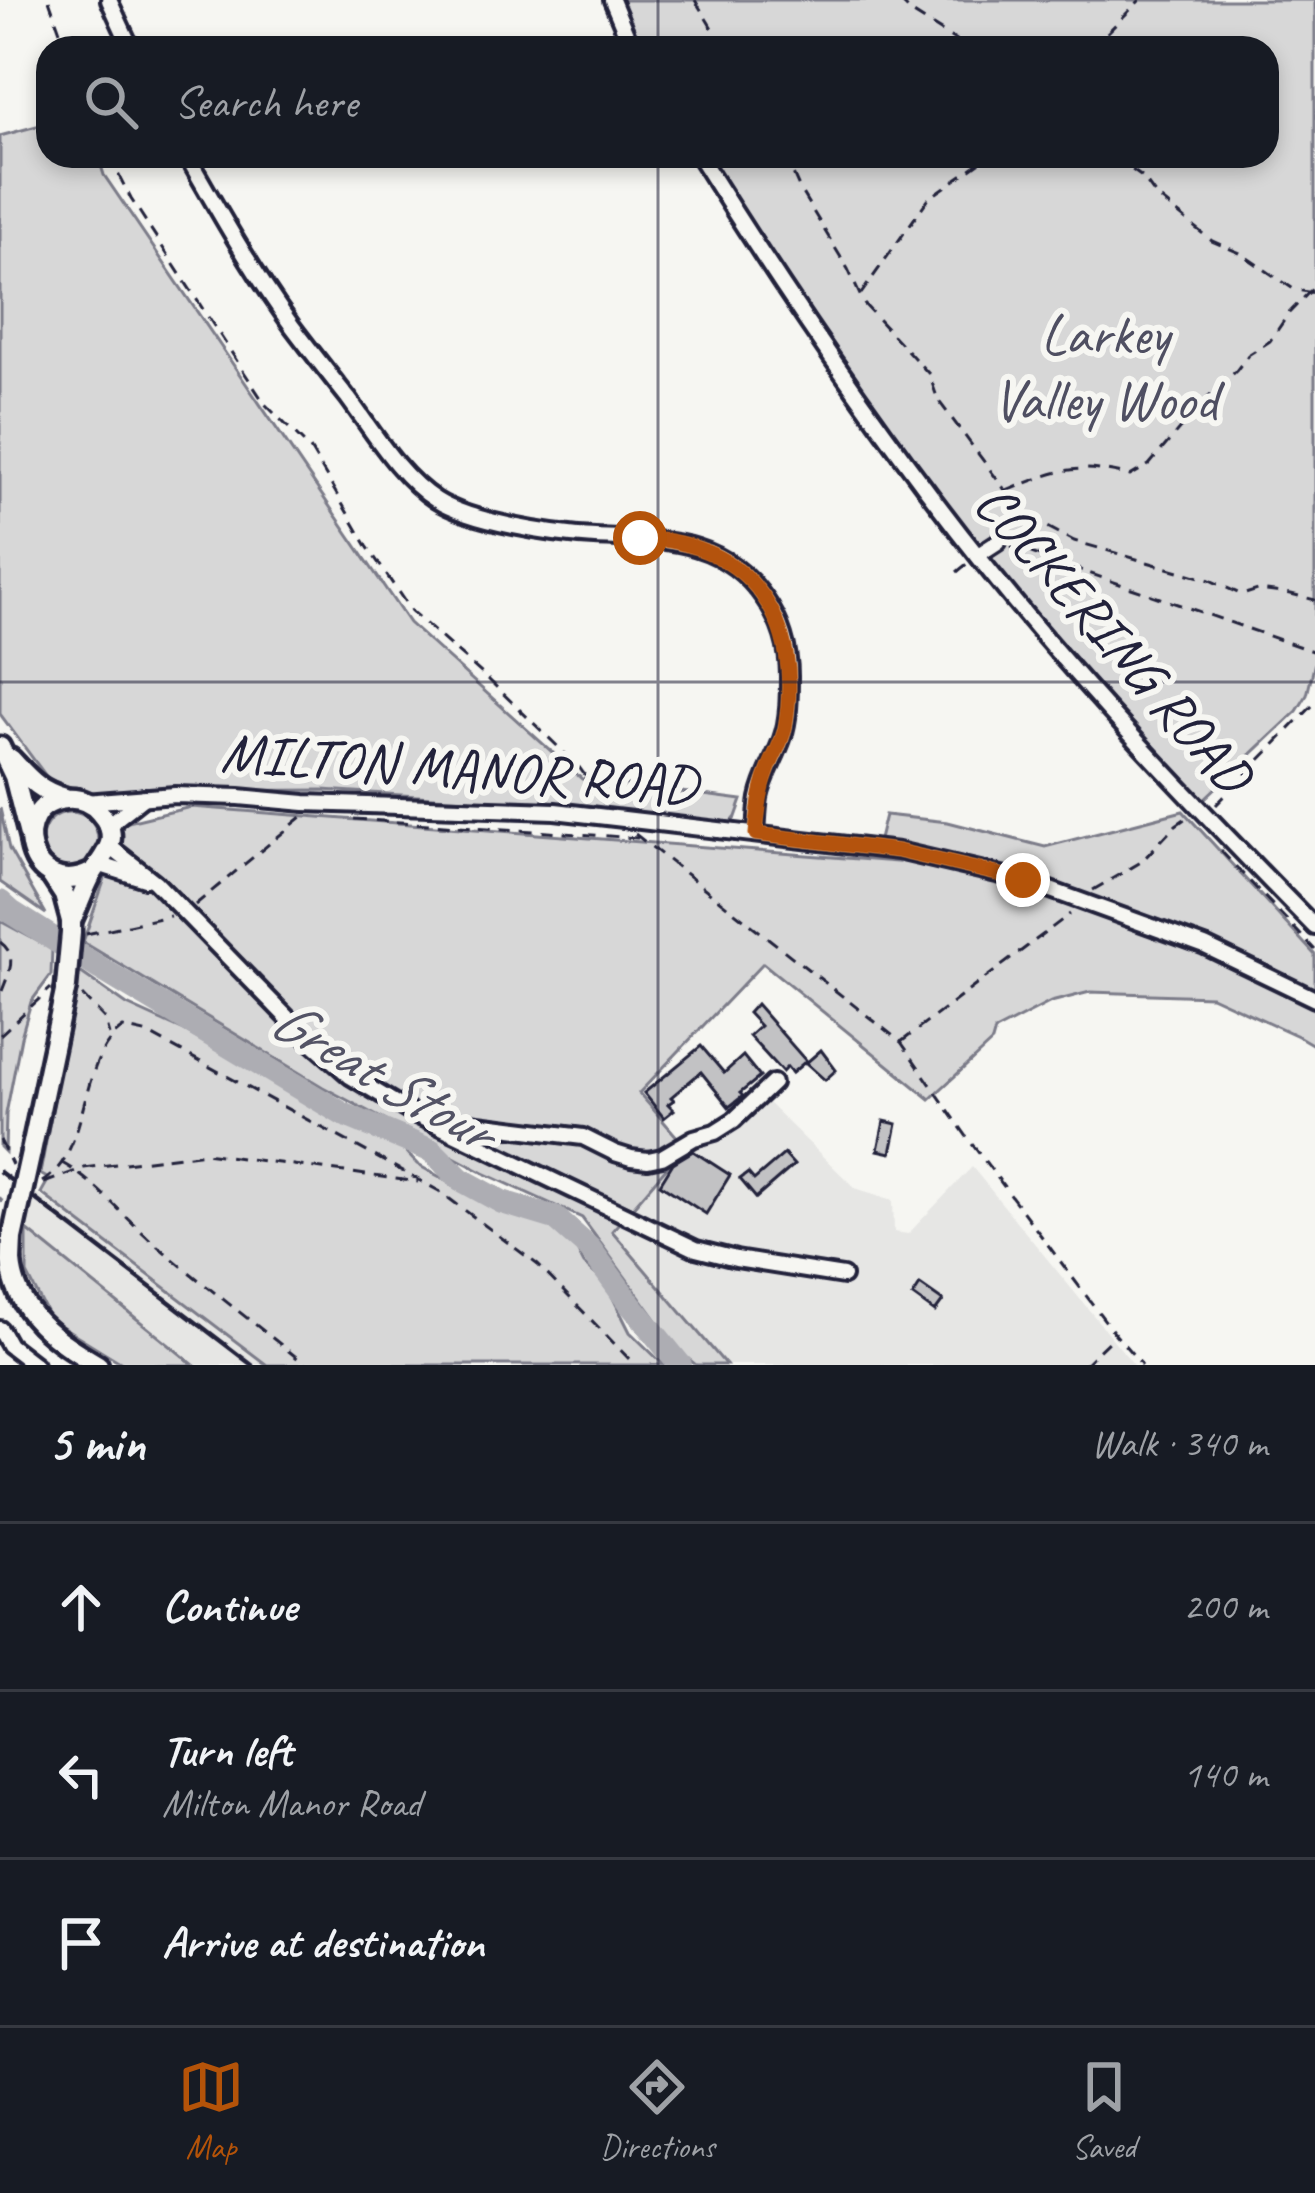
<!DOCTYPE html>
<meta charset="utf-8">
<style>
body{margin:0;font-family:Caveat,sans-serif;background:#20242c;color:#f1f3f6}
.stop{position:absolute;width:36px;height:36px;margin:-27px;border:9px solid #b45309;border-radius:50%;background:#fff}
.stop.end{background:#b45309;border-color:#fff;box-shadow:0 3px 12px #0008}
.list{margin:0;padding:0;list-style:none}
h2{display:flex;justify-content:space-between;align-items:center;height:156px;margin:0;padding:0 48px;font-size:51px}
h2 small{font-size:39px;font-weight:400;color:#9ea1a6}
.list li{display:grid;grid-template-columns:78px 1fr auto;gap:36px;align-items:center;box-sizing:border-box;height:168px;padding:0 48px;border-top:3px solid #363941}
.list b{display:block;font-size:45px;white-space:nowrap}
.list p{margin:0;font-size:39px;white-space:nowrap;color:#9ea1a6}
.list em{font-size:39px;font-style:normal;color:#9ea1a6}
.icon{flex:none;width:66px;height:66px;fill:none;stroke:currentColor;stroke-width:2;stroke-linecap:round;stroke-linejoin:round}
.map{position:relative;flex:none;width:1315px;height:1365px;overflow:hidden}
.search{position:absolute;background:#171b24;box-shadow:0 6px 18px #0003;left:36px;right:36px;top:36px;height:132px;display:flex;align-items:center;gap:30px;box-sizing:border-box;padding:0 42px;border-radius:36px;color:#9ea1a6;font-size:45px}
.sheet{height:660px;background:#171b24}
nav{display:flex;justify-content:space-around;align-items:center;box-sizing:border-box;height:168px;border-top:3px solid #363941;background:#171b24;font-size:33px;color:#9ea1a6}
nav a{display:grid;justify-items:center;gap:6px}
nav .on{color:#b45309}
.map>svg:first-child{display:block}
.built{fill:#e6e6e4}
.green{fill:#d7d7d7;stroke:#7c7c89;stroke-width:3}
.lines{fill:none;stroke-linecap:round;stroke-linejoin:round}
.stream{stroke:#757583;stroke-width:4.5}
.river{stroke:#adadb3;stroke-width:24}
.building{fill:#c2c2c4;stroke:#22223b;stroke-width:3}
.minor-casing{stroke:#22223b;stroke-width:22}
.highway-casing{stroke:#22223b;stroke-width:27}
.path{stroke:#22223b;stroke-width:3;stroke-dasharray:12 9;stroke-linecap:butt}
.minor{stroke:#f6f6f2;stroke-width:14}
.highway{stroke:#f6f6f2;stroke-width:18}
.rail{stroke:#22223b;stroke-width:4.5}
.highway-bridge-casing{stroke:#22223b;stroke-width:27;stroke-linecap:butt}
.highway-bridge{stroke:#f6f6f2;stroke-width:18}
.route{stroke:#b45309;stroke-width:15}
.grid{fill:none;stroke:#22223b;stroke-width:3;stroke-opacity:0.55}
.labels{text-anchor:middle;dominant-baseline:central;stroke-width:12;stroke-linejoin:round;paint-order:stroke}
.park-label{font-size:57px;fill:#4f4f62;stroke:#f6f6f2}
.street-label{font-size:57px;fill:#22223b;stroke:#f6f6f2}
.water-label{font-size:60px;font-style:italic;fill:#535365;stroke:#f6f6f2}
</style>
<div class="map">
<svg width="1315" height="1365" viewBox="0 0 1315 1365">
<rect width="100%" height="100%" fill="#f6f6f2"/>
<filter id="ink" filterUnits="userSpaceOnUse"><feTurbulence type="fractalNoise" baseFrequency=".00833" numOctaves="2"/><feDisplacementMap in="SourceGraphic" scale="24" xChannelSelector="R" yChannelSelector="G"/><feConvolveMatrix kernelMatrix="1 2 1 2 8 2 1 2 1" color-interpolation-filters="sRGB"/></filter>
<g filter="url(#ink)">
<g class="built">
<path d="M764,1099l91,89 38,12 1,32 14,2 64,-67 162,198h-408l-114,-133 73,-86z"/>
<path d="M35,1192l105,76 127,97h-73l-167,-135z"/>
</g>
<g class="green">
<path d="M617,0h698v662l-8,33 -10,16 -93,88 -72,-65 -77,-86 -183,-242 -125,-182 -43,-68h563v-108h-630z"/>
<path d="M48,123v33h50l6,19 305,448 173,156 160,21 -6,17 -7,8 -157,-19 -249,-16 -197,1 -34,4 -44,-16 -48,-65v-578z"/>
<path d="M191,807l707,55 -1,-16 -19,-2 7,-29 63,7 97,25 138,-36 132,144v91l-17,-10 -87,-40 -121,-4 -39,10 -56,29 -3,11 -62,57 -167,-136 -124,130 46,53 -73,85 114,134h-30l-15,-12 -99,-135 -98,-45 -161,-86 -240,-145 41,-119z"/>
<path d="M0,808l9,41 37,65 -46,-32z"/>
<circle cx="70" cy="840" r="28"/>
<path d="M0,921l52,28 -1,26 -20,27 -10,35 -15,77 -1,38 -5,-5z"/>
<path d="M80,972l47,33 57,26 158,89 61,29 15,16 72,39 53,19 28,16 13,25 22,20 24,48 34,33h-397l-226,-172 8,-14 -9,-5 32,-172c5,-11 2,-20 8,-30z"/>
<path d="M27,1230l167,135h-69l-75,-46 -23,-45z"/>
</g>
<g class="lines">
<path class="stream" d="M0,1199l1,1"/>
<path class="river" d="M0,902l11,10 90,57 242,145 89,37 28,28 42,23 53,16 35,31 38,52 52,64"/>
</g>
<g class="building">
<path d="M756,1004l50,57 -14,12 -5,-6 -5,5 -33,-36 11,-10 -12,-13z"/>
<path d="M701,1046l23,27 19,-17 17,21 -20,16 3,3 -14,11 -28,-35 -30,25 3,3 -6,4 6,6 -10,8 -20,-25z"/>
<path d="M821,1050l15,20 -11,10 -19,-17z"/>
<path d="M884,1121l13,3 -6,29 -13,-3z"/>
<path d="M693,1151l37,24 -24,39 -46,-30 13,-21z"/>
<path d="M784,1154l10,11 -38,33 -16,-19 8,-6 6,7z"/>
<path d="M920,1285l23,16 -8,11 -22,-16z"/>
</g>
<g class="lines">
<defs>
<g id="minor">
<path d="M109,0l22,48"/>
<path d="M612,0l20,48"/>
<path d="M187,156c33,58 66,116 105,170 18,24 37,48 56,72 26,35 51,78 88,102 34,22 118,35 159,37 67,3 127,-1 170,62 16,23 24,49 24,77 0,20 0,44 -7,63 -7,20 -19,38 -23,59 -2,12 -2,24 -3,36"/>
<path d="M699,156c89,142 184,282 289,413 101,126 214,243 327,358"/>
<path d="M978,555l20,-13"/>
<path d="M85,802l90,-7 64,2 66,6 250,8 343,40 125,29 182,66 110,53"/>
<path d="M109,830l7,-11 28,-22"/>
<path d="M109,846l46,36 154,158 41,36 60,36 286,137 40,10 107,17"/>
<path d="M101,865l44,14"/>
<path d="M454,1132l5,-7 11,-2 113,14 32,16 16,5 17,2 14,-3 32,-19 21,-6 19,-12 39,-37"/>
<path d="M0,1329l9,16 26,20"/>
</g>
<g id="highway">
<path d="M0,747l14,29 15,59"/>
<path d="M11,759c19,20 27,31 54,39"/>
<path d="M71,921c7,-14 12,-29 19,-43 11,-22 35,-37 10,-65 -8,-10 -20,-15 -33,-14 -63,4 -39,107 26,73"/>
<path d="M31,1152l35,-165 5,-54v-12l-7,-26 -13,-20"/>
<path d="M11,1261c4,53 45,79 87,104"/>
</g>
</defs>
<use href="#minor" class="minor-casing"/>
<use href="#highway" class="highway-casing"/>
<g class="path">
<path d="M49,0l17,48"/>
<path d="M695,0l29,48"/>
<path d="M899,0l13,13 56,35"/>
<path d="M1092,48l48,-48"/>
<path d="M109,156l22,43 134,205 45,45 57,97 44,65 78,69 90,87 25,36"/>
<path d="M785,156l15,34 48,79 16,35 65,70 9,26 85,114 51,27 136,39 32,15 16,-5 33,4 24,6"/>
<path d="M1117,156l4,6 21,15 14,19 56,45 28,12 55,37 20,3"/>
<path d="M861,294l67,-95 61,-43"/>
<path d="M1007,491c50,-21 69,-29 123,-15l19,-11 49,-58 38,-36 12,-16 22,-14 19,-28 26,-27"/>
<path d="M1011,546l304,106"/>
<path d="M957,572l12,-10"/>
<path d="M1216,805l99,-102"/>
<path d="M354,819l284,19"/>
<path d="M635,834l266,208 71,102 143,190 27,31"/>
<path d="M1221,851l94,99"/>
<path d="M1093,890l48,-28 35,-37 13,-9"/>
<path d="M195,905l108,-89"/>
<path d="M86,934l84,-18"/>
<path d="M0,942c21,15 6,35 0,55"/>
<path d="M82,995l22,23 5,17"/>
<path d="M0,1035l51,-47"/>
<path d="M901,1042l169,-128"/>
<path d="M0,1140l12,25"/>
<path d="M62,1163c34,19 61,53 91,79 50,43 103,82 153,123"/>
<path d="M42,1182c50,-30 34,-122 81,-154l26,6 290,157 99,74 97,100"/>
<path d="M44,1183l40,-15 121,-15 213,29"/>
<path d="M1084,1365l30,-29"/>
</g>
<use href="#minor" class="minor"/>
<use href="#highway" class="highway"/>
<path class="rail" d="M0,1172l252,193"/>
<defs>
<path id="highway-bridge" d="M11,1261l1,-23 19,-86"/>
</defs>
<use href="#highway-bridge" class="highway-bridge-casing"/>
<use href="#highway-bridge" class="highway-bridge"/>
</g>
</g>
<g class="lines" filter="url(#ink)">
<path class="route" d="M640,538c112,4 164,83 145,190 -3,15 -12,28 -17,43 -8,21 -10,41 -12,63l142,17 125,29"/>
</g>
<path class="grid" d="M658,0v48M658,156v1209M0,682h1315"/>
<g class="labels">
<g class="park-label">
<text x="1105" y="334">Larkey<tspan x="1105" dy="66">Valley Wood</tspan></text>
</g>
<g class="street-label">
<text transform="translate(1114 638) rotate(49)">COCKERING ROAD</text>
<text transform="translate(459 768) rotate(4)">MILTON MANOR ROAD</text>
</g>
<g class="water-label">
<text transform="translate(382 1074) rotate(30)">Great Stour</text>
</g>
</g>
</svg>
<div class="stop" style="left:640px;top:538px"></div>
<div class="stop end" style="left:1023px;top:880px"></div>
<div class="search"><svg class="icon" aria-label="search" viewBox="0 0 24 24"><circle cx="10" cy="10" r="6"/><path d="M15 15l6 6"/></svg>Search here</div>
</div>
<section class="sheet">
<h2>5 min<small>Walk · 340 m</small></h2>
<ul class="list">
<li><svg class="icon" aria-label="ahead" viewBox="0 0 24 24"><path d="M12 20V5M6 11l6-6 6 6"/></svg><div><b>Continue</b></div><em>200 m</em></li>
<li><svg class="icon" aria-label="left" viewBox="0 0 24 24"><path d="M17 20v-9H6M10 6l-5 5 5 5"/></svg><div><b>Turn left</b><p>Milton Manor Road</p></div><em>140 m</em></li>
<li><svg class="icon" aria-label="arrive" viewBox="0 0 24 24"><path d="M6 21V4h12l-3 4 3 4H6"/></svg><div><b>Arrive at destination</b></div></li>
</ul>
</section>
<nav>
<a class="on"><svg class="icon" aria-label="map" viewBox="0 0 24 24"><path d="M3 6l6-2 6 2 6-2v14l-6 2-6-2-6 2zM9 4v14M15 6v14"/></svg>Map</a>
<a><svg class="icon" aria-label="directions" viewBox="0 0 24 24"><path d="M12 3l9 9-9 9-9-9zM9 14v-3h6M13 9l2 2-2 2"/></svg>Directions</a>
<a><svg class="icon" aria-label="saved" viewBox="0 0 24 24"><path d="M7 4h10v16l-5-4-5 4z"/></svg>Saved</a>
</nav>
